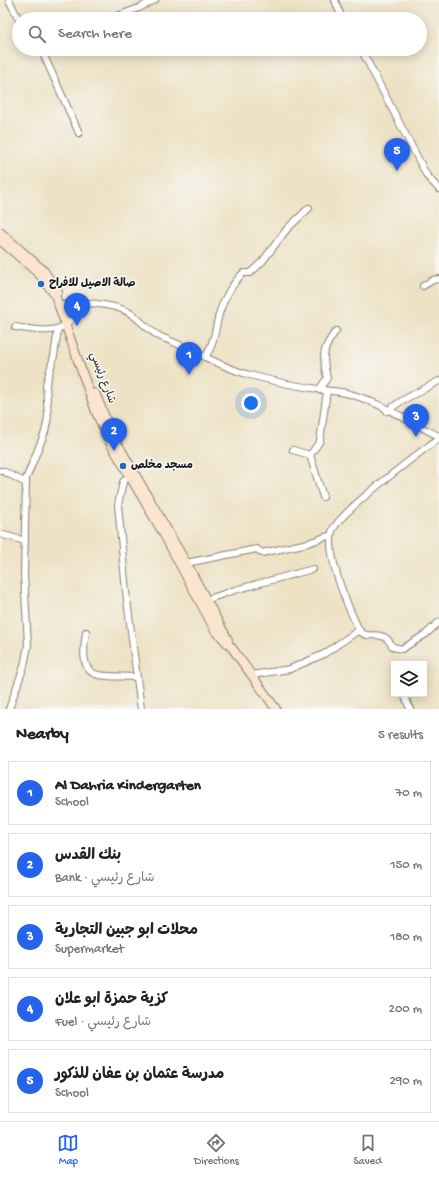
<!DOCTYPE html>
<meta charset="utf-8">
<style>
body{margin:0;font-family:"Gochi Hand","Playpen Sans Arabic",sans-serif;background:#f2f2f2;color:#222}
.controls{position:absolute;right:12px;bottom:12px;display:grid;overflow:hidden;border-radius:0px;box-shadow:0 2px 10px #0003}
.controls button{width:36px;height:36px;display:grid;place-items:center;padding:0;border:0;border-bottom:1px solid #e0e0e0;background:#fff;color:#222;font:20px sans-serif}
.you{position:absolute;left:251px;top:403px;width:14px;height:14px;margin:-10px;border:3px solid #fff;border-radius:50%;background:#1a73e8;box-shadow:0 0 0 6px #1a73e833}
.badge{display:grid;place-items:center;width:26px;height:26px;border-radius:50%;background:#2563eb;color:#fff;font-size:13px;font-weight:700}
.pin{position:absolute;translate:-50% -33px;filter:drop-shadow(0 1px 2px #0008)}
.pin::after{content:'';position:absolute;top:21px;width:14px;height:12px;background:inherit;clip-path:polygon(0 0,100% 0,50% 100%)}
.list{margin:0;padding:0;list-style:none}
h2{display:flex;justify-content:space-between;align-items:center;height:52px;margin:0;padding:0 16px;font-size:17px}
h2 small{font-size:13px;font-weight:400;color:#767676}
.list li{display:grid;grid-template-columns:26px 1fr auto;gap:12px;align-items:center;box-sizing:border-box;height:64px;margin:0 8px 8px;padding:0 8px;border:1px solid #e0e0e0;border-radius:0px}
.list b{display:block;font-size:15px;white-space:nowrap}
.list p{margin:0;font-size:13px;white-space:nowrap;color:#767676}
.list em{font-size:13px;font-style:normal;color:#767676}
.icon{flex:none;width:22px;height:22px;fill:none;stroke:currentColor;stroke-width:2;stroke-linecap:round;stroke-linejoin:round}
.map{position:relative;flex:none;width:439px;height:709px;overflow:hidden}
.search{position:absolute;background:#fff;box-shadow:0 2px 10px #0003;left:12px;right:12px;top:12px;height:44px;display:flex;align-items:center;gap:10px;box-sizing:border-box;padding:0 14px;border-radius:22px;color:#767676;font-size:15px}
.sheet{height:412px;background:#fff}
nav{display:flex;justify-content:space-around;align-items:center;box-sizing:border-box;height:56px;border-top:1px solid #e0e0e0;background:#fff;font-size:11px;color:#767676}
nav a{display:grid;justify-items:center;gap:2px}
nav .on{color:#2563eb}
.map>svg:first-child{display:block}
.lines{fill:none;stroke-linecap:round;stroke-linejoin:round}
.street-casing{stroke:#857f70;stroke-width:8}
.secondary-casing{stroke:#857f70;stroke-width:10}
.street{stroke:#fff;stroke-width:6}
.secondary{stroke:#fce5cf;stroke-width:8}
.poi-dot{fill:#1f6fb2;stroke:#f6f6f2;stroke-width:1.5}
.labels{text-anchor:middle;dominant-baseline:central;stroke-width:3.5;stroke-linejoin:round;paint-order:stroke}
.poi-label{font-size:11px;font-weight:bold;fill:#1c1c1c;stroke:#f6f6f2;text-anchor:start}
.street-label{font-size:11px;fill:#1c1c1c;stroke:#f6f6f2}
</style>
<div class="map">
<svg width="439" height="709" viewBox="0 0 439 709">
<rect width="100%" height="100%" fill="#f6f6f2"/>
<filter id="ink" filterUnits="userSpaceOnUse"><feTurbulence type="fractalNoise" baseFrequency=".025" numOctaves="2"/><feDisplacementMap in="SourceGraphic" scale="8" xChannelSelector="R" yChannelSelector="G"/><feConvolveMatrix kernelMatrix="1 2 1 2 8 2 1 2 1" color-interpolation-filters="sRGB"/></filter>
<filter id="wash" filterUnits="userSpaceOnUse"><feTurbulence type="fractalNoise" baseFrequency=".012" numOctaves="4" result="noise"/><feDisplacementMap in="SourceGraphic" scale="16" xChannelSelector="R" yChannelSelector="G"/><feGaussianBlur stdDeviation="0.9" result="paint"/><feColorMatrix in="noise" values="0 0 0 0 0 0 0 0 0 0 0 0 0 0 0 0 0 1.4 0 .05"/><feComposite in="paint" operator="in"/></filter>
<g filter="url(#wash)">
<rect width="100%" height="100%" fill="#eee2c5"/>
</g>
<g filter="url(#ink)">
<g class="lines">
<defs>
<g id="street">
<path d="M9,0l10,20"/>
<path d="M335,0l7,19"/>
<path d="M109,19l30,-11 16,-8"/>
<path d="M41,49l38,84"/>
<path d="M361,49l66,127 12,13"/>
<path d="M423,286l10,-6 6,-1"/>
<path d="M59,307c14,-9 58,-2 71,6 11,7 18,18 31,24 30,11 58,30 89,38 22,6 46,11 68,14 9,2 19,2 28,4 32,8 63,29 93,43"/>
<path d="M15,327c15,2 44,9 54,-6"/>
<path d="M206,356c9,-13 9,-29 14,-45 4,-13 13,-28 23,-38h7l12,-11 25,-33 22,-21"/>
<path d="M319,390l8,-12c-5,-22 -5,-29 9,-47"/>
<path d="M387,411l16,-11 36,-19"/>
<path d="M439,438c-18,14 -104,77 -107,94 -6,25 16,75 27,98 8,10 16,2 25,7 5,2 6,7 9,10l9,2 24,-15 13,-12"/>
<path d="M293,450l17,5 10,-14 7,-50"/>
<path d="M310,455l13,42"/>
<path d="M0,471h3l23,12"/>
<path d="M131,473l-8,9 -5,23 8,87 15,117"/>
<path d="M0,534l25,7"/>
<path d="M186,563l71,-14 5,4 46,-10 23,-8"/>
<path d="M203,601l32,-11 78,-21"/>
<path d="M86,632c-8,51 10,43 50,45"/>
<path d="M251,675l39,-6 34,-15 35,-24"/>
<path d="M404,694l6,15"/>
<path d="M9,709l15,-43 4,-21 -4,-70 2,-96 19,-47 3,-15 -2,-33 8,-28 4,-27"/>
</g>
<g id="secondary">
<path d="M0,232l44,39 14,21"/>
<path d="M0,240l39,34 16,21 41,117 12,27 55,94 52,97 17,18 44,61"/>
<path d="M95,393l17,41 77,134 39,72"/>
</g>
</defs>
<use href="#street" class="street-casing"/>
<use href="#secondary" class="secondary-casing"/>
<use href="#street" class="street"/>
<use href="#secondary" class="secondary"/>
</g>
</g>
<g class="poi-dot">
<circle cx="41" cy="284" r="4"/>
<circle cx="123" cy="466" r="4"/>
</g>
<g class="labels">
<g class="poi-label">
<text x="49" y="284">صالة الاصيل للافراح</text>
<text x="131" y="466">مسجد مخلص</text>
</g>
<g class="street-label">
<text transform="translate(102 378) rotate(69)">شارع رئيسي</text>
</g>
</g>
</svg>
<div class="controls">
<button><svg class="icon" aria-label="layers" viewBox="0 0 24 24"><path d="M12 4l9 5-9 5-9-5zM3 14l9 5 9-5"/></svg></button>
</div>
<div class="you"></div>
<div class="pin badge" style="left:189px;top:375px">1</div>
<div class="pin badge" style="left:114px;top:451px">2</div>
<div class="pin badge" style="left:416px;top:437px">3</div>
<div class="pin badge" style="left:77px;top:326px">4</div>
<div class="pin badge" style="left:397px;top:171px">5</div>
<div class="search"><svg class="icon" aria-label="search" viewBox="0 0 24 24"><circle cx="10" cy="10" r="6"/><path d="M15 15l6 6"/></svg>Search here</div>
</div>
<section class="sheet">
<h2>Nearby<small>5 results</small></h2>
<ul class="list">
<li><span class="badge">1</span><div><b>Al Dahria Kindergarten</b><p>School</p></div><em>70 m</em></li>
<li><span class="badge">2</span><div><b>بنك القدس</b><p>Bank · شارع رئيسي</p></div><em>150 m</em></li>
<li><span class="badge">3</span><div><b>محلات ابو جبين التجارية</b><p>Supermarket</p></div><em>180 m</em></li>
<li><span class="badge">4</span><div><b>كزية حمزة ابو علان</b><p>Fuel · شارع رئيسي</p></div><em>200 m</em></li>
<li><span class="badge">5</span><div><b>مدرسة عثمان بن عفان للذكور</b><p>School</p></div><em>290 m</em></li>
</ul>
</section>
<nav>
<a class="on"><svg class="icon" aria-label="map" viewBox="0 0 24 24"><path d="M3 6l6-2 6 2 6-2v14l-6 2-6-2-6 2zM9 4v14M15 6v14"/></svg>Map</a>
<a><svg class="icon" aria-label="directions" viewBox="0 0 24 24"><path d="M12 3l9 9-9 9-9-9zM9 14v-3h6M13 9l2 2-2 2"/></svg>Directions</a>
<a><svg class="icon" aria-label="saved" viewBox="0 0 24 24"><path d="M7 4h10v16l-5-4-5 4z"/></svg>Saved</a>
</nav>
